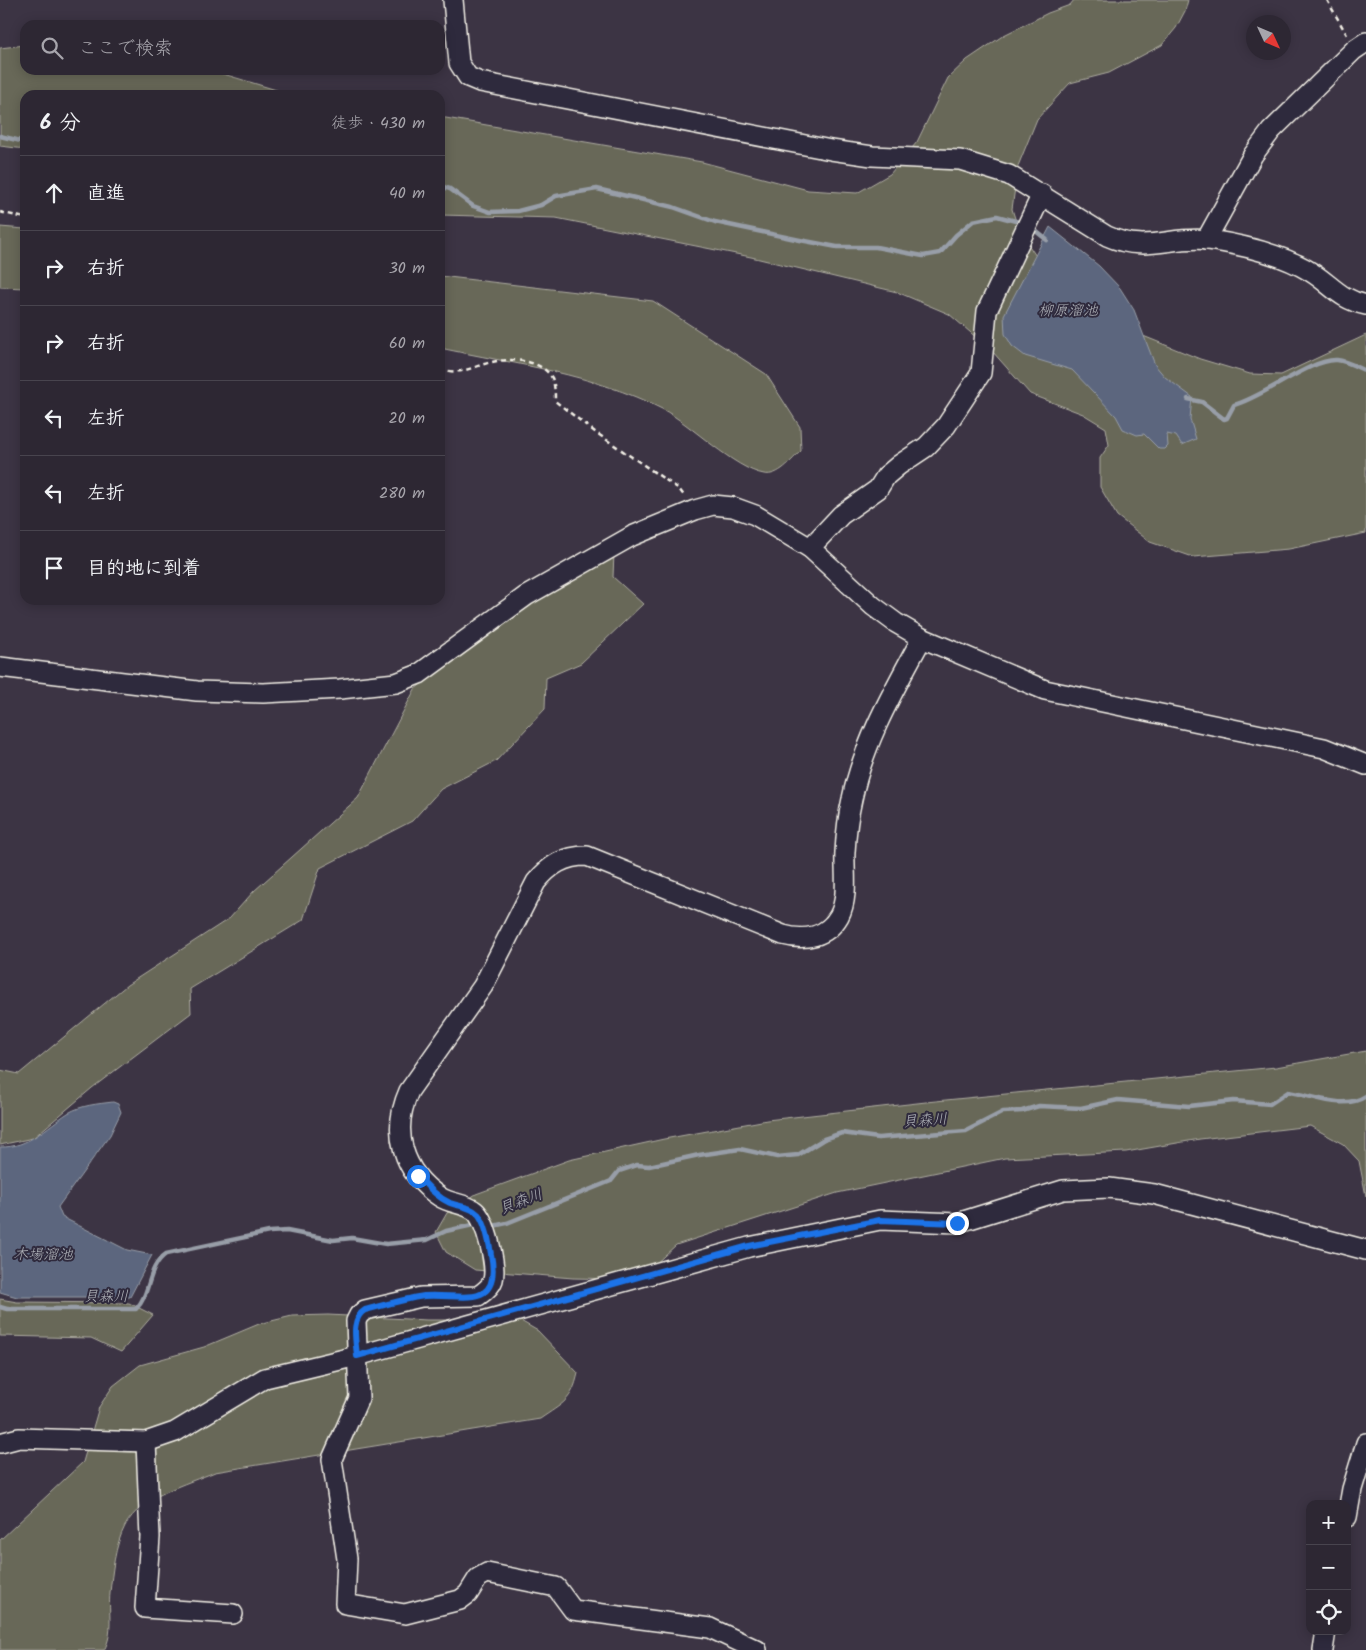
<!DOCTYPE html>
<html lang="ja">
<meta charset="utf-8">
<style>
body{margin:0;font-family:Kalam,"Klee One",sans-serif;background:#352f3b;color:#f1f3f6}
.controls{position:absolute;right:15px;bottom:15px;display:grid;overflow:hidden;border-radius:10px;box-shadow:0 2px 12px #0003}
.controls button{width:45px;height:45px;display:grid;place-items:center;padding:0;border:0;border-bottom:1px solid #48444e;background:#2d2733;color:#f1f3f6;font:25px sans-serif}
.compass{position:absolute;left:1246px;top:15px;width:45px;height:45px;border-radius:50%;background:#2d2733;box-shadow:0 2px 12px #0003;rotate:134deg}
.stop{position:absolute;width:15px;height:15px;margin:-11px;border:4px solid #1a73e8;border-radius:50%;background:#fff}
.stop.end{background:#1a73e8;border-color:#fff;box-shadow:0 1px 5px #0008}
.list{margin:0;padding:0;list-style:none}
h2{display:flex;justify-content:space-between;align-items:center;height:65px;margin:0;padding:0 20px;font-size:21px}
h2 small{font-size:16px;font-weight:400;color:#a7a5ac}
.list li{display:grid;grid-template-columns:32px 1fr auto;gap:15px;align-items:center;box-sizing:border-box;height:75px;padding:0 20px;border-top:1px solid #48444e}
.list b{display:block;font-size:19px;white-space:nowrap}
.list em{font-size:16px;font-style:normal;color:#a7a5ac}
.icon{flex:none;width:28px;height:28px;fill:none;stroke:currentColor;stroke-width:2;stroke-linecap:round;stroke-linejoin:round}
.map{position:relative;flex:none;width:1366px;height:1650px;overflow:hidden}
.search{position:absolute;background:#2d2733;box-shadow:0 2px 12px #0003;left:20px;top:20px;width:425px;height:55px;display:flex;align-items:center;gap:12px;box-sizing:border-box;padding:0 18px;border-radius:15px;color:#a7a5ac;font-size:19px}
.panel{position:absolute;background:#2d2733;box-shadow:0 2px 12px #0003;left:20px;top:90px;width:425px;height:515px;border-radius:15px}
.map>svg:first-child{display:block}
.green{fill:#676859;stroke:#aeaca0}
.water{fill:#5b667e;stroke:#989ea8}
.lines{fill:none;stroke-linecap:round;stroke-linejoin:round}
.stream{stroke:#989ea8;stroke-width:4.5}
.minor-casing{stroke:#f4f1e8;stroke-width:22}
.path{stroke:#f4f1e8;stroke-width:2.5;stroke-dasharray:5 4;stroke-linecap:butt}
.minor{stroke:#2f2a3d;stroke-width:19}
.route{stroke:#1a73e8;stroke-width:6}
.labels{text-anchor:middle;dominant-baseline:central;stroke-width:4;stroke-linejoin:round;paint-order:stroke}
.water-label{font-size:15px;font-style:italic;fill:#afb2b8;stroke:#2f2a3d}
</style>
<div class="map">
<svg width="1366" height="1650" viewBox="0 0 1366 1650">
<rect width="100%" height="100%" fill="#3c3444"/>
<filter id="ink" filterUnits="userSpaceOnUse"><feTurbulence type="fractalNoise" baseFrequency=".02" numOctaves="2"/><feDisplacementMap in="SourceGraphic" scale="10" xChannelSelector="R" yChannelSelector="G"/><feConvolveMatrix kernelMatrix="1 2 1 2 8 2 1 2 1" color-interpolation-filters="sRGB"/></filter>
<g filter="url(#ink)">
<g class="green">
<path d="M1074,0h114l-3,11 -9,17 -14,17 -53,28 -39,10 -33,36 -19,47 -6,43 7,22 21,31 76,63 84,34 50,15 31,1 85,-40v198l-77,16 -96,8 -43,-15 -33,-26 -17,-29v-29l9,-13 -3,-17 -23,-14 -53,-20 -38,-43 -43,-37 -52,-22 -146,-35 -195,-39 -116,-3v-98l262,45 106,28 49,3 33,-19 27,-32 31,-64 19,-18 37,-25 44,-22 22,-8z"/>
<path d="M25,45v25h185l73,22 18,3h-276v54l-25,-3v-98z"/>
<path d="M0,227l25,2v59l-25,-1z"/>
<path d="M440,276l213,25 113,73 34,53 1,24c-10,9 -22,26 -37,23 -30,-5 -73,-50 -102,-65 -68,-35 -148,-45 -222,-61z"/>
<path d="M614,553l-1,24 30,27 -62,59 -35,15 -1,31 -49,52 -55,28 -29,32 -92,47 -17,52 -113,69 1,24 -99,75 -59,50 -33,7v-75l19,4 108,-89 103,-67 24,-27 104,-93 57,-109 53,-42 73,-51z"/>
<path d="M1366,1051v145l-7,-35 -16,-17 -33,-18 -110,13 -74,13 -121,6 -168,35 -161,52 -24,22 -27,12 -52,-1 -98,-8 -29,-18 -10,-20 11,-19 29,-19 93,-34 95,-21 103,-19 159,-18 350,-35z"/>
<path d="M0,1299l17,3 112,1 24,12 -32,37 -30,-14 -91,-2z"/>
<path d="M328,1315l99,5h92l19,11 40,42c-6,28 -15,30 -38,46l-325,53c-29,12 -74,24 -90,54 -10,19 -13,47 -15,67 -2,19 4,40 -6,57h-104v-110l83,-78 16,-55 14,-21 27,-21 64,-18 55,-23 33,-8z"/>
</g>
<g class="water">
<path d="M1050,227l49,39 21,22 14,22 21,55 10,12 27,20 -2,22 6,20 -14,6 -6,-9 -9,-2 1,12 -3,3h-6l-15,-15 -7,1 -14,-6 -7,-13 -44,-46 -47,-14 -13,-10 -7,-12 -1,-19z"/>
<path d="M113,1102l5,2 3,8 -11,23 -52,72 4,10 65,33 25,5 -22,42h-113l-17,-5v-145c29,1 46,-20 68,-34 14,-8 29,-9 45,-11z"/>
</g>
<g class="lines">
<g class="stream">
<path d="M0,136l25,6"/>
<path d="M440,186l10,3 23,17 17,6 28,-1 23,-6 15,-9 41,-7 76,18 42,15 85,18 37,7h39l47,9 17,-3 16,-18 17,-14 24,-5 26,7"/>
<path d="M1032,228l15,12"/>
<path d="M1188,399l14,3 22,17 3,-1 7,-13c30,-8 78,-47 103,-45 10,1 20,7 29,11"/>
<path d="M493,1226l14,-3 104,-42 8,-10 18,-6 12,1 50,-11 41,-6 37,8 21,-2 26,-16 18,-6 36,5 88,-7 37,-19 19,-1 17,-5 42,2 37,-8 71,6 45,-5 36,3 18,-12c25,3 55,19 78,4"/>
<path d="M0,1307l7,2h129c15,-15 11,-42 30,-55l103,-22 18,-1 46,9 19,-2 34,6 41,-4 19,-9 27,-6"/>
</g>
<defs>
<g id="minor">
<path d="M453,0l6,63 9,14 12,5 351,68 41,6 88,4 49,15 98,61c40,18 64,-1 102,4 33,5 73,14 102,32 21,13 28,27 55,33"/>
<path d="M1206,240l47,-85 18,-24 83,-81 12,-8"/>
<path d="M810,548l31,-33 37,-26 8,-13 13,-11 27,-18 20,-21 35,-53 6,-62 55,-117"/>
<path d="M0,667l197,24 66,2 77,-4 56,-6 23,-9 107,-78 106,-60 63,-26 18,-5 20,2 22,8 55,33 63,58 23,17 26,15 123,52 279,58 42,17"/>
<path d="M146,1442l4,95 -5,71 88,6"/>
<path d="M0,1443l19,-5 127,4 29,-10 90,-54 92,-22 392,-109 131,-27 77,3 106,-33 46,-2 45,6 212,56"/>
<path d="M1347,1517l5,-28 14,-46"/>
<path d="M757,1650l-47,-22 -137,-18 -17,-23 -69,-14 -9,5 -10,16 -8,6 -55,14 -60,-10 2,-45 -15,-100 27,-61 -3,-77 3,-6 6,-5 56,-13 57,-1c6,-4 13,-9 15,-16 4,-14 -7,-60 -18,-69 -10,-8 -24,-7 -35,-14 -38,-25 -49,-66 -31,-106l74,-105 53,-104c14,-17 28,-26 51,-26l196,79c22,6 44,2 56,-19 10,-18 5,-45 6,-64 1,-18 3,-36 7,-53 12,-58 42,-109 70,-161"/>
<path d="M1323,1650l3,-19"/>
</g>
</defs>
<use href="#minor" class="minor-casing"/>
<g class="path">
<path d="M1327,0l20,35"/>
<path d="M0,212l25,6"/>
<path d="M440,368c19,9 33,-2 52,-6 19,-4 49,-3 60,16 3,7 3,16 3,23l40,31 84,57 6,8"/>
</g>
<use href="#minor" class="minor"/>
</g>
</g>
<g class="lines" filter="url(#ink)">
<path class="route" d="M418,1176c10,11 19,21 32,27 10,4 20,3 28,11 8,9 11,28 13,40 11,58 -30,39 -67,42 -20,3 -40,9 -59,14 -15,9 -9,31 -8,46l392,-110 131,-26 77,3"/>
</g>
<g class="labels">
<g class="water-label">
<text x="1068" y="311">柳原溜池</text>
<text transform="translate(925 1121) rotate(-4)">貝森川</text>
<text transform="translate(521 1202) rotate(-21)">貝森川</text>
<text x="43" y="1255">木場溜池</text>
<text x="106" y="1297">貝森川</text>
</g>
</g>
</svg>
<div class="controls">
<button>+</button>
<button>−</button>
<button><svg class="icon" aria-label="locate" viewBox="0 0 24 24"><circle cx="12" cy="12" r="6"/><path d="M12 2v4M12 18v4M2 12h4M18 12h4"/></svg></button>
</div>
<svg class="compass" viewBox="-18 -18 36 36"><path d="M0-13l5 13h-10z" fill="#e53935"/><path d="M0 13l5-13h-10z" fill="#a7a5ac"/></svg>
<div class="stop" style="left:418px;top:1176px"></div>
<div class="stop end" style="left:957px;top:1223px"></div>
<div class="search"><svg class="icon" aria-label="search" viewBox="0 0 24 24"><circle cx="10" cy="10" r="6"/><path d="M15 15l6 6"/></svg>ここで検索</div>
<section class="panel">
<h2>6 分<small>徒歩 · 430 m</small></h2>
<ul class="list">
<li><svg class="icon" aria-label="ahead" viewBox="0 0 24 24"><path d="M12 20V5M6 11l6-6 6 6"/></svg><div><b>直進</b></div><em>40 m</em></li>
<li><svg class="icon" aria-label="right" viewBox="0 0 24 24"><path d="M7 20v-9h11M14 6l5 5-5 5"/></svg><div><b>右折</b></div><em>30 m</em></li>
<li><svg class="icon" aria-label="right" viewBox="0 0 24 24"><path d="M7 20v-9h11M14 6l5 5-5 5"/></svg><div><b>右折</b></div><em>60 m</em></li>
<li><svg class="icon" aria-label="left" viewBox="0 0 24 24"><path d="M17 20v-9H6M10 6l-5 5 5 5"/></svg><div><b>左折</b></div><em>20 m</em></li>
<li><svg class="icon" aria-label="left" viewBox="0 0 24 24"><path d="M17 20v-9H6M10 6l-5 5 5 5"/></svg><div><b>左折</b></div><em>280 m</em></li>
<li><svg class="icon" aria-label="arrive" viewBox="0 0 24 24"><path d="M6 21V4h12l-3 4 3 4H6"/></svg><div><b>目的地に到着</b></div></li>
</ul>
</section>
</div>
